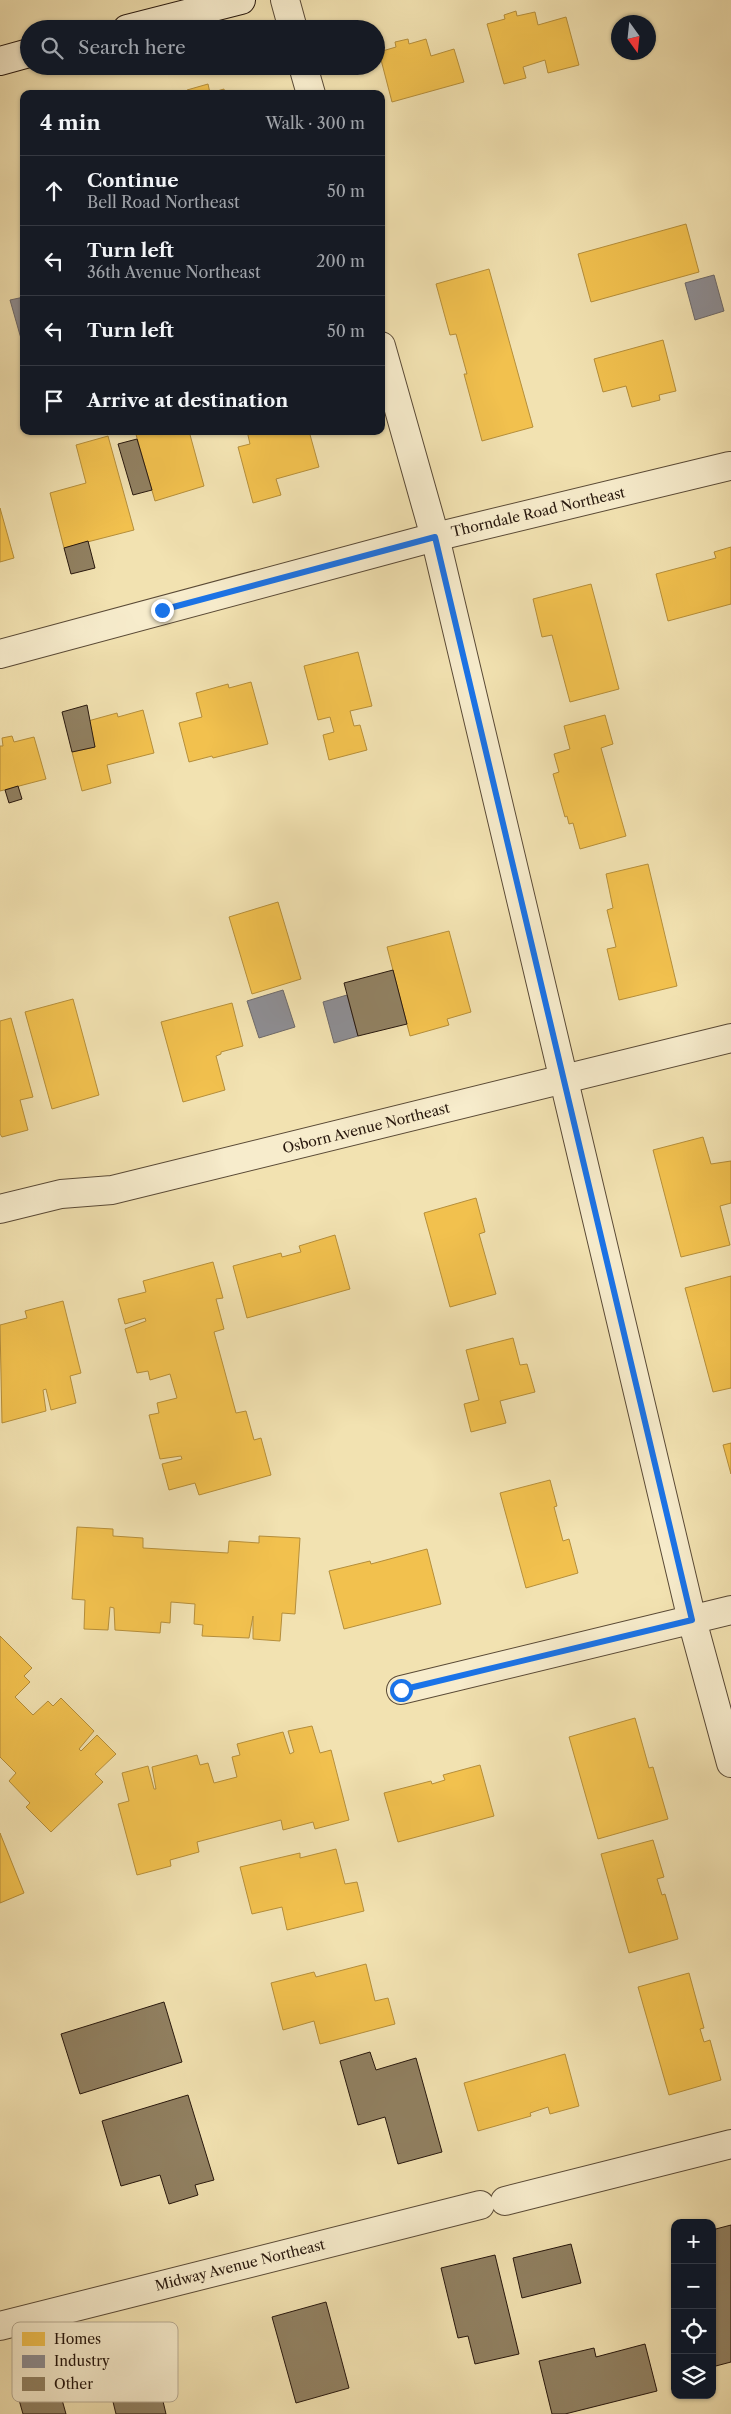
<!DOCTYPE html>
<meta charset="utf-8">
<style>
body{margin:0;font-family:"Libre Caslon Text",serif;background:#242831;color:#f1f3f6}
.controls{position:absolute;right:15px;bottom:15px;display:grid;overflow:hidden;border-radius:10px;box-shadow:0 1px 4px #0004}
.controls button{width:45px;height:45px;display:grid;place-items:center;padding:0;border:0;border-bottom:1px solid #363941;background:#171b24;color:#f1f3f6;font:25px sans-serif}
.compass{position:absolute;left:611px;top:15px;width:45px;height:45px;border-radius:50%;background:#171b24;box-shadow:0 1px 4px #0004;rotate:165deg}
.stop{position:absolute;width:15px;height:15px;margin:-11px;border:4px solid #1a73e8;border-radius:50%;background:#fff}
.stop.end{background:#1a73e8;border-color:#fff;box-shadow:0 1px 5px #0008}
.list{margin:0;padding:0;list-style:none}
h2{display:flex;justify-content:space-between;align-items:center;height:65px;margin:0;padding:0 20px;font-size:21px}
h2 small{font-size:16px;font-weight:400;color:#9ea1a6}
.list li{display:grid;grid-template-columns:32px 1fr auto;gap:15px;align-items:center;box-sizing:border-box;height:70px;padding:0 20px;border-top:1px solid #363941}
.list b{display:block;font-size:19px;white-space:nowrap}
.list p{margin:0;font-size:16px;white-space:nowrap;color:#9ea1a6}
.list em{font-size:16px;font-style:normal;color:#9ea1a6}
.icon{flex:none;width:28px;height:28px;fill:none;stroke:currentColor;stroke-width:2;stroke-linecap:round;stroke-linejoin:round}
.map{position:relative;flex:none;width:731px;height:2414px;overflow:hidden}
.search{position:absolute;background:#171b24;box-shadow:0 1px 4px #0004;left:20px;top:20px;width:365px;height:55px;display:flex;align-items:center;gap:12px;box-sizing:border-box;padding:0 18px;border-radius:28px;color:#9ea1a6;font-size:19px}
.panel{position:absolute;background:#171b24;box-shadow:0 1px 4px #0004;left:20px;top:90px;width:365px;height:345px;border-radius:10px}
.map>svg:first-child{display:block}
.homes{fill:#f2c14e;stroke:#b58e3a}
.industry{fill:#8d8d92;stroke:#6e6a6a}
.building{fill:#918162;stroke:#27170d}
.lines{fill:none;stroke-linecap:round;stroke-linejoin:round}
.street-casing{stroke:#5a4a36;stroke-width:30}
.secondary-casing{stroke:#27170d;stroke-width:30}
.street{stroke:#f7eccc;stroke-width:28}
.secondary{stroke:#f7eccc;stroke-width:28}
.route{stroke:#1a73e8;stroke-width:6}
.labels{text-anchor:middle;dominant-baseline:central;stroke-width:5;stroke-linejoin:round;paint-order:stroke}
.street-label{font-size:14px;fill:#27170d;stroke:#f7eccc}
.key{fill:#f7eccc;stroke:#b9ac93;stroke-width:1}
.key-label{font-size:14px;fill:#27170d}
</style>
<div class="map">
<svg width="731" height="2414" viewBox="0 0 731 2414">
<rect width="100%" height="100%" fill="#f2e2b1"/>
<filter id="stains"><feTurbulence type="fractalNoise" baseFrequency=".004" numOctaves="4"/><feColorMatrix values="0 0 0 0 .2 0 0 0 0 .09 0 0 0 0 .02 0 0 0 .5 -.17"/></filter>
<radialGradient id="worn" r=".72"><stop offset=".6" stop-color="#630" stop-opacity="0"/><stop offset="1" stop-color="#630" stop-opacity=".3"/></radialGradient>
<g class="homes">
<path d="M516,11l1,5 18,-4 3,13 28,-8 13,48 -31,8 -3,-13 -22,7 3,11 -22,6 -17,-60 18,-5 -1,-4z"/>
<path d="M408,39l1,5 17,-5 5,17 23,-7 10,33 -72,20 -13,-50 17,-5 -1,-5z"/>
<path d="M208,84l2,9 14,-4 1,5h-37l-1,-4z"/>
<path d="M686,224l13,48 -108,30 -13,-48z"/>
<path d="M489,269l44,158 -51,14 -18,-67h3l-11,-40 -6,1 -14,-51z"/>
<path d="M663,340l13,51 -17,4 1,5 -28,7 -6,-21 -23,6 -9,-33z"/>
<path d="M135,431h54l15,55 -49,15z"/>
<path d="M247,431h62l10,36 -43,12 5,16 -28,8 -15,-56 12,-3z"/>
<path d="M108,436l26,94 -70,18 -14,-55 36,-10 -10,-38z"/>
<path d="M0,508l14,50 -14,4z"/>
<path d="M731,547v57l-63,17 -12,-47 60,-16 -2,-6z"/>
<path d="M591,584l28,105 -49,13 -18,-67 -10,2 -9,-38z"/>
<path d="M358,652l14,54 -22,5 4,15 6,-1 7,25 -38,10 -6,-25 11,-3 -4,-15 -12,3 -14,-54z"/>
<path d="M251,682l17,62 -55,14 -1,-2 -23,6 -10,-39 23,-6 -6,-24 32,-9 1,4z"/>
<path d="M143,710l11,43 -47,12 4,18 -29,8 -10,-39 23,-5 -7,-26 29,-8 1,4z"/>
<path d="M605,715l8,29 -12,4 25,88 -46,13 -7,-26 -4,1 -2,-8 -2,1 -12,-43 6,-2 -5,-18 16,-5 -6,-23z"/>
<path d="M12,736l2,6 20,-5 12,42 -46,12v-45h3l-1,-8z"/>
<path d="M648,864l29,122 -58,14 -12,-51 9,-2 -9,-37 6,-2 -7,-34z"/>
<path d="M278,902l23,77 -49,15 -23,-77z"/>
<path d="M449,931l22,81 -24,7 2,6 -39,11 -23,-89z"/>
<path d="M73,999l26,96 -47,14 -27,-97z"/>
<path d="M232,1003l11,43 -22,6v2l-5,2 9,34 -42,12 -22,-80z"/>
<path d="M11,1018l22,79 -13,3 8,30 -26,7 -2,-3v-113z"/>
<path d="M703,1137l8,27 20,-3v42l-11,3 10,39 -49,12 -28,-107z"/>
<path d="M476,1198l9,34 -6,2 17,60 -46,13 -26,-94z"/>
<path d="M335,1235l15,54 -103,29 -14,-52 48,-13 1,4 19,-5 -2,-6z"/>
<path d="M213,1262l10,36 -7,1 8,30 -10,3 22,81 10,-2 8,29 7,-2 10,37 -72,20 -4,-12 -26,7 -7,-26 20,-5 -1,-3 -21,3 -11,-44 10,-2 -2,-10 20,-5 -7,-24 -20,6 -2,-9 -11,2 -12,-44 21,-8 -1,-3 -20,6 -7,-25 28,-7 -3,-11z"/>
<path d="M731,1276v112l-18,4 -28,-104z"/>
<path d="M63,1301l18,72 -11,3 6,27 -25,7 -5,-21 -3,1 3,21 -44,12 -2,-98 27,-7 -2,-7z"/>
<path d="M513,1338l7,27 7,-1 8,28 -35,9 6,22 -35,9 -7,-28 15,-4 -13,-50z"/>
<path d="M731,1443v31l-8,-29z"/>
<path d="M550,1480l7,26 -3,1 9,34 6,-2 9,34 -52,15 -26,-95z"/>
<path d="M77,1527l36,2v7l30,2v10l85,5 1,-12 30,2v-7l41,2 -5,76 -13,-1 -2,28 -27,-2v-23l-4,22 -47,-2 1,-11 -9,-1 1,-20 -24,-2 -1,21 -9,-1 -1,11 -45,-3 -1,-22 -4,-1 -2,23 -24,-1 1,-29 -13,-1z"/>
<path d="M427,1549l14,55 -97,25 -15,-58 41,-10 1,3z"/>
<path d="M0,1636l32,32 -8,8 6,6 -15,15 18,18 15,-14 5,5 8,-8 33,33 -15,18 2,2 16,-16 19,19 -21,20 8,8 -52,50 -25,-25 4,-4 -21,-22 7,-8 -16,-16z"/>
<path d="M635,1718l14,50 4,-1 15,52 -70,20 -29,-102z"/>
<path d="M312,1726l8,27 11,-3 18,70 -34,9 -2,-7 -30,8 -2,-10 -84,22 2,10 -29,8 1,6 -34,9 -19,-71 11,-3 -7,-28 26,-7 6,23h2l-4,-22 45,-12 3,10 8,-2 6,20 23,-6 -5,-20 8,-2 -3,-11 46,-12 7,22 4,-2 -6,-21z"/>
<path d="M480,1765l14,51 -96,26 -14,-49 47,-12 1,3 13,-4 -2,-5z"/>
<path d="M0,1833l24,60 -24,10z"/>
<path d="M653,1840l11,37 -7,2 5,16 3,-1 13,45 -49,14 -28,-99z"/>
<path d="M336,1849l9,35 12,-2 7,29 -77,19 -5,-23 -30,7 -12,-47 60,-14v5z"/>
<path d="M366,1964l9,37 13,-3 7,26 -75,20 -6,-23 -31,9 -12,-47 43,-11 2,5z"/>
<path d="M689,1973l15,55 -4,1 4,13 6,-2 11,40 -52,15 -31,-108z"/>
<path d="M565,2054l14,52 -29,8 -2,-7 -18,6 1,3 -53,15 -14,-48z"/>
</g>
<g class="industry">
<path d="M714,275l10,36 -29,9 -10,-37z"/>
<path d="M24,297v52l-14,-49z"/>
<path d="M283,990l12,37 -36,11 -12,-37z"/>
<path d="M347,995l11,41 -24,7 -11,-41z"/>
</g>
<g class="building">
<path d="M137,439l15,51 -19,5 -15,-51z"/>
<path d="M88,541l7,27 -24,6 -7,-26z"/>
<path d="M87,705l8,42 -23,5 -10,-40z"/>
<path d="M18,786l4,13 -13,4 -4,-13z"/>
<path d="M393,970l14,54 -49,12 -14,-53z"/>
<path d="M164,2002l18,60 -102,32 -19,-60z"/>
<path d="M370,2052l6,18 40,-12 26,94 -44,12 -13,-47 -27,8 -18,-64z"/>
<path d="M188,2095l26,85 -19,5 3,10 -29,9 -9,-29 -39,11 -19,-65z"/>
<path d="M731,2225v137l-19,5v-137z"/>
<path d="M571,2244l10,39 -59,15 -9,-40z"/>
<path d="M495,2255l24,99 -44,10 -7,-28 -10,2 -17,-70z"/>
<path d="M326,2302l23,86 -53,15 -24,-86z"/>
<path d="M645,2344l12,47 -92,23h-13l-13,-53 55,-13 2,9z"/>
<path d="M150,2346l16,68h-50l-14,-57z"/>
<path d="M54,2371l12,43h-43l-9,-32z"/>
</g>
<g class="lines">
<defs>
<g id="street">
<path d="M285,0l8,29"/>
<path d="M303,66l8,28"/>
<path d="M381,346l54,191 257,1083 39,143"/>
<path d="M0,654l435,-117 294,-71"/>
<path d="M0,1209l61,-15 51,-4 619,-152"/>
<path d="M401,1690l330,-80"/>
<path d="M505,2201l226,-57"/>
<path d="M0,2326l480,-121"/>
</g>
<g id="secondary">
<path d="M127,29l114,-29"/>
<path d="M0,61l29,-8"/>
</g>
</defs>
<use href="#street" class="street-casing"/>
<use href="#secondary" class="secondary-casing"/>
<use href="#street" class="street"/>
<use href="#secondary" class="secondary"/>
</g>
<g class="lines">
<path class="route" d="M162,610l273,-73 257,1083 -291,70"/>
</g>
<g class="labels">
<g class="street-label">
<text transform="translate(538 512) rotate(-13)">Thorndale Road Northeast</text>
<text transform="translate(366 1128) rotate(-14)">Osborn Avenue Northeast</text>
<text transform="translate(240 2265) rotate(-14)">Midway Avenue Northeast</text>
</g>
</g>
<rect x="12" y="2322" width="166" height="80" rx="8" class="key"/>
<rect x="22" y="2332" width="23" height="14" fill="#f2c14e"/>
<rect x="22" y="2355" width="23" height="13" fill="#8d8d92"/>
<rect x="22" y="2377" width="23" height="14" fill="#918162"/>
<g class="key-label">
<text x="54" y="2344">Homes</text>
<text x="54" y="2366">Industry</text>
<text x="54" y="2389">Other</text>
</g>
<rect width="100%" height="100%" filter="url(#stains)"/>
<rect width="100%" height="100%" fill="url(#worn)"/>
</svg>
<div class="controls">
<button>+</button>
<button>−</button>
<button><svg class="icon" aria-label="locate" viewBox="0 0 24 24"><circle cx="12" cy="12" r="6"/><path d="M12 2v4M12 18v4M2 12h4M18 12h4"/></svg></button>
<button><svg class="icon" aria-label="layers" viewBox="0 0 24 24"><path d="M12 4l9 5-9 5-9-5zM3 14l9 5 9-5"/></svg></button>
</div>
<svg class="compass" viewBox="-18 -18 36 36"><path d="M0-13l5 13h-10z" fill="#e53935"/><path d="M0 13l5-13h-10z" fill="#9ea1a6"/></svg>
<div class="stop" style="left:401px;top:1690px"></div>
<div class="stop end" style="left:162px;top:610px"></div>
<div class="search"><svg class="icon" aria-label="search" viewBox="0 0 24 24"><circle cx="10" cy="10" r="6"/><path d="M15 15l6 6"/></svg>Search here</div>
<section class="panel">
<h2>4 min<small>Walk · 300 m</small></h2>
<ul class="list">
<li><svg class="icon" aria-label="ahead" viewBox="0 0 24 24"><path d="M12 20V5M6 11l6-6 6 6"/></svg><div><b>Continue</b><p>Bell Road Northeast</p></div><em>50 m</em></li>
<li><svg class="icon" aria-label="left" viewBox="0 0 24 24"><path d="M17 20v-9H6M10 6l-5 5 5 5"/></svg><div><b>Turn left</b><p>36th Avenue Northeast</p></div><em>200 m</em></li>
<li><svg class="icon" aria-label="left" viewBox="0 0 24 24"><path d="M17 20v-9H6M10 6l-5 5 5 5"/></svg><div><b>Turn left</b></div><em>50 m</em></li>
<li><svg class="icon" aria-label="arrive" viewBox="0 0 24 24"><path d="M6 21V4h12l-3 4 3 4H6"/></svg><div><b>Arrive at destination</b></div></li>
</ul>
</section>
</div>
